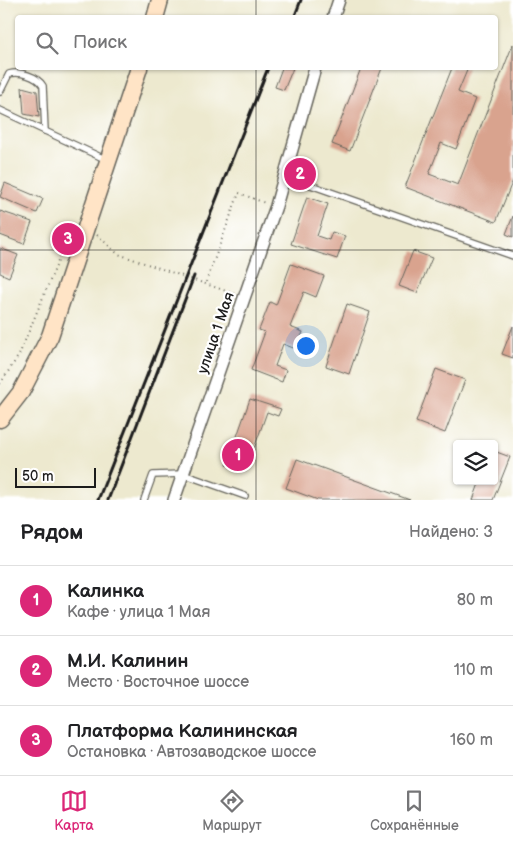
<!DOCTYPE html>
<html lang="ru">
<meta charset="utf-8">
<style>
body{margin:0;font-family:"Balsamiq Sans",sans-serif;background:#f6f6f6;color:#202124}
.controls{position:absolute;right:15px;bottom:15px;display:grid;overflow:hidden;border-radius:5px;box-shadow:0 1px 4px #0004}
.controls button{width:45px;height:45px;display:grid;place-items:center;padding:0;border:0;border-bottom:1px solid #e0e0e0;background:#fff;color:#202124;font:25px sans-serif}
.scale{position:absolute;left:15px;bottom:12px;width:81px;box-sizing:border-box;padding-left:5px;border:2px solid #1c1c1c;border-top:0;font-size:14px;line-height:18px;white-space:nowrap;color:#1c1c1c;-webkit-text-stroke:4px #fff;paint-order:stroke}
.you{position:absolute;left:305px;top:345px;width:18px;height:18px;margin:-12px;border:4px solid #fff;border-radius:50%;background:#1a73e8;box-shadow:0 0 0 8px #1a73e833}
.badge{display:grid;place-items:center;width:32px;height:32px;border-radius:50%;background:#db2777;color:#fff;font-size:16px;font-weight:700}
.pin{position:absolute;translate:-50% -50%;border:2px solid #fff;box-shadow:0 1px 5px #0006}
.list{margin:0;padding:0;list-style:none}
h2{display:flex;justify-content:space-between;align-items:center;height:65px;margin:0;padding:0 20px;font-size:21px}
h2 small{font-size:16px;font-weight:400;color:#757577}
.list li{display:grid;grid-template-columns:32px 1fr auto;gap:15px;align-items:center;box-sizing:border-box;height:70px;padding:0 20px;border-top:1px solid #e0e0e0}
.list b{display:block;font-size:19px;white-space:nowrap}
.list p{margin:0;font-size:16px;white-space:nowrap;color:#757577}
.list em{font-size:16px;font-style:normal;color:#757577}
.icon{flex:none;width:28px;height:28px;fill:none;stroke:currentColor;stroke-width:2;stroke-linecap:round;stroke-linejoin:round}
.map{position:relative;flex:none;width:513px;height:500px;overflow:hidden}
.search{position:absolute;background:#fff;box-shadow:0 1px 4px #0004;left:15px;right:15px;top:15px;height:55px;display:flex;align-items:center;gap:12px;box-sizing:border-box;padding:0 18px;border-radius:5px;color:#757577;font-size:19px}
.sheet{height:275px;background:#fff}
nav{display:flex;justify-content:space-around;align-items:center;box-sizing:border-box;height:70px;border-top:1px solid #e0e0e0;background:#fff;font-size:14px;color:#757577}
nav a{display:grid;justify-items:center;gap:2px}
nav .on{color:#db2777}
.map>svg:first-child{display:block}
.building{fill:#d9a38e}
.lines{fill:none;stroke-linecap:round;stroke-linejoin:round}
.service-casing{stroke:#65645b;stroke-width:8}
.minor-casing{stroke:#65645b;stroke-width:14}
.secondary-casing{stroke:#65645b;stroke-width:19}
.path{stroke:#65645b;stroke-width:2;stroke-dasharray:1 4;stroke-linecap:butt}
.service{stroke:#fff;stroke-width:5.5}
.minor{stroke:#fff;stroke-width:11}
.secondary{stroke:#ffe4c6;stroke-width:16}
.rail{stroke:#1c1c1c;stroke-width:3}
.grid{fill:none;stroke:#1c1c1c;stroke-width:1;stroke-opacity:0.55}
.labels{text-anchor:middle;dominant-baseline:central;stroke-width:4.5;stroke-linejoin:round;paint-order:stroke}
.street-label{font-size:15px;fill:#1c1c1c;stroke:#fff}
</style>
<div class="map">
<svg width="513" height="500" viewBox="0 0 513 500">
<rect width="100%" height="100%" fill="#fff"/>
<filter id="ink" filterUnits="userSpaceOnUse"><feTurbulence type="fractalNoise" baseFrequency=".02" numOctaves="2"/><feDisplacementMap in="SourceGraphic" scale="10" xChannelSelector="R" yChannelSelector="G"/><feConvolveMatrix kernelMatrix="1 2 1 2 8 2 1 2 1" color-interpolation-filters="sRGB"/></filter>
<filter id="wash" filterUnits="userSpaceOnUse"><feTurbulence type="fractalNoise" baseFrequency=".0096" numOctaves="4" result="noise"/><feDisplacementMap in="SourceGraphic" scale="20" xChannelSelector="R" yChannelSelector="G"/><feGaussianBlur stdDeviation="1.12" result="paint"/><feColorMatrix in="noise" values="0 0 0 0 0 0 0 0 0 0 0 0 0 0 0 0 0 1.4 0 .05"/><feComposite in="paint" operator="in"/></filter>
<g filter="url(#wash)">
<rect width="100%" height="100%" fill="#ede9cf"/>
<g id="blocks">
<g class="building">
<path d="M513,44v136l-17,42 -91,-35 47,-119h16l-10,24 17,7 -19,50 -15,-6 -12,31 29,11z"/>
<path d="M282,68h11l-9,22 -9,-3z"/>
<path d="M361,68h21l-32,83 -18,-7z"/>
<path d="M22,87l15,4 2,26 -15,-3z"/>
<path d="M5,183l38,16 -6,14 -37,-16z"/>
<path d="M307,197l21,7 -11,32 12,4 3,-8 13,4 -8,23 -46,-15z"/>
<path d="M0,211l32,11 -8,22 -24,-9z"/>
<path d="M513,216v21l-7,-3z"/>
<path d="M0,248l18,7 -9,22 -9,-4z"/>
<path d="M413,251l19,7 -15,35 -18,-7z"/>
<path d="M291,264l33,12 -8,21 -12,-5 -14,35 13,5 -7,17 -13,-5 -8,22 11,4 -4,12 -31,-12 14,-38 -6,-2 11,-28 6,3z"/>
<path d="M347,304l23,8 -21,62 -23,-8z"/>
<path d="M513,326v32l-11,-4z"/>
<path d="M436,369l29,11 -20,53 -29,-11z"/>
<path d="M250,399l31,10 -3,7 -11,-4 -21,59 -19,-6z"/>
<path d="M494,451l16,6 -17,43h-20l7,-19h14z"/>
<path d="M297,459l113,41h-92l-32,-12z"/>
</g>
</g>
</g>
<g filter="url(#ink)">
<use href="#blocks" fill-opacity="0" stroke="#65645b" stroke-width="1"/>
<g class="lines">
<defs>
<g id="service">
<path d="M0,92l9,-18c11,-3 28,2 34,12l2,45"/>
<path d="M0,110l107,50"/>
<path d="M285,176l228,80"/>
<path d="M144,500l9,-25 30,-1 62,22"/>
</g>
<g id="minor">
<path d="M333,18l6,-18"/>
<path d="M174,500l102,-294 39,-138"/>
</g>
<g id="secondary">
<path d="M155,18l5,-18"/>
<path d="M0,419l21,-27 29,-56 89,-268"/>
</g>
</defs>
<use href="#service" class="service-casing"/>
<use href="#minor" class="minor-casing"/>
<use href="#secondary" class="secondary-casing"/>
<g class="path">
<path d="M97,235l21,19 117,40"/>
<path d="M206,282l33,-89 26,10"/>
<path d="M0,384l19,-29 45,-108"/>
</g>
<use href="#service" class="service"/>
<use href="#minor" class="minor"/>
<use href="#secondary" class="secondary"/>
<g class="rail">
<path d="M294,18l7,-18"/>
<path d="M98,500l170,-432"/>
<path d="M108,500l86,-224"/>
</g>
</g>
</g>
<path class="grid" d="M256,0v18M256,68v432M0,250h513"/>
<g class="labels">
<g class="street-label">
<text transform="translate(216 333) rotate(-71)">улица 1 Мая</text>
</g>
</g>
</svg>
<div class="controls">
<button><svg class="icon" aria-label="layers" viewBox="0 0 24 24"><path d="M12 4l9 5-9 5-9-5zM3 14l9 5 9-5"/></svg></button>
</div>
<div class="scale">50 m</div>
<div class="you"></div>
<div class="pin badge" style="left:238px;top:455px">1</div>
<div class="pin badge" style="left:300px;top:174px">2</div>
<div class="pin badge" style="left:68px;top:239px">3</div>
<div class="search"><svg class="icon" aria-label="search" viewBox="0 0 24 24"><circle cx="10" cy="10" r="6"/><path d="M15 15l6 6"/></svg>Поиск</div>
</div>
<section class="sheet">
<h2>Рядом<small>Найдено: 3</small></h2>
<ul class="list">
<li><span class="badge">1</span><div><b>Калинка</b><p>Кафе · улица 1 Мая</p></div><em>80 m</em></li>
<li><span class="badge">2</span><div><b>М.И. Калинин</b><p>Место · Восточное шоссе</p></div><em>110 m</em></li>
<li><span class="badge">3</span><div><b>Платформа Калининская</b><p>Остановка · Автозаводское шоссе</p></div><em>160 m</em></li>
</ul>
</section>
<nav>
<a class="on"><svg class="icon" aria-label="map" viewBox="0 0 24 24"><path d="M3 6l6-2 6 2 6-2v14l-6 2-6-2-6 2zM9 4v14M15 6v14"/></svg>Карта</a>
<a><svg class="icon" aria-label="directions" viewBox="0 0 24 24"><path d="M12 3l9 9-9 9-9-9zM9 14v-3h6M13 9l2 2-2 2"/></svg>Маршрут</a>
<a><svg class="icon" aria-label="saved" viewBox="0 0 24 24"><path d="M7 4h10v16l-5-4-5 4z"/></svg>Сохранённые</a>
</nav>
